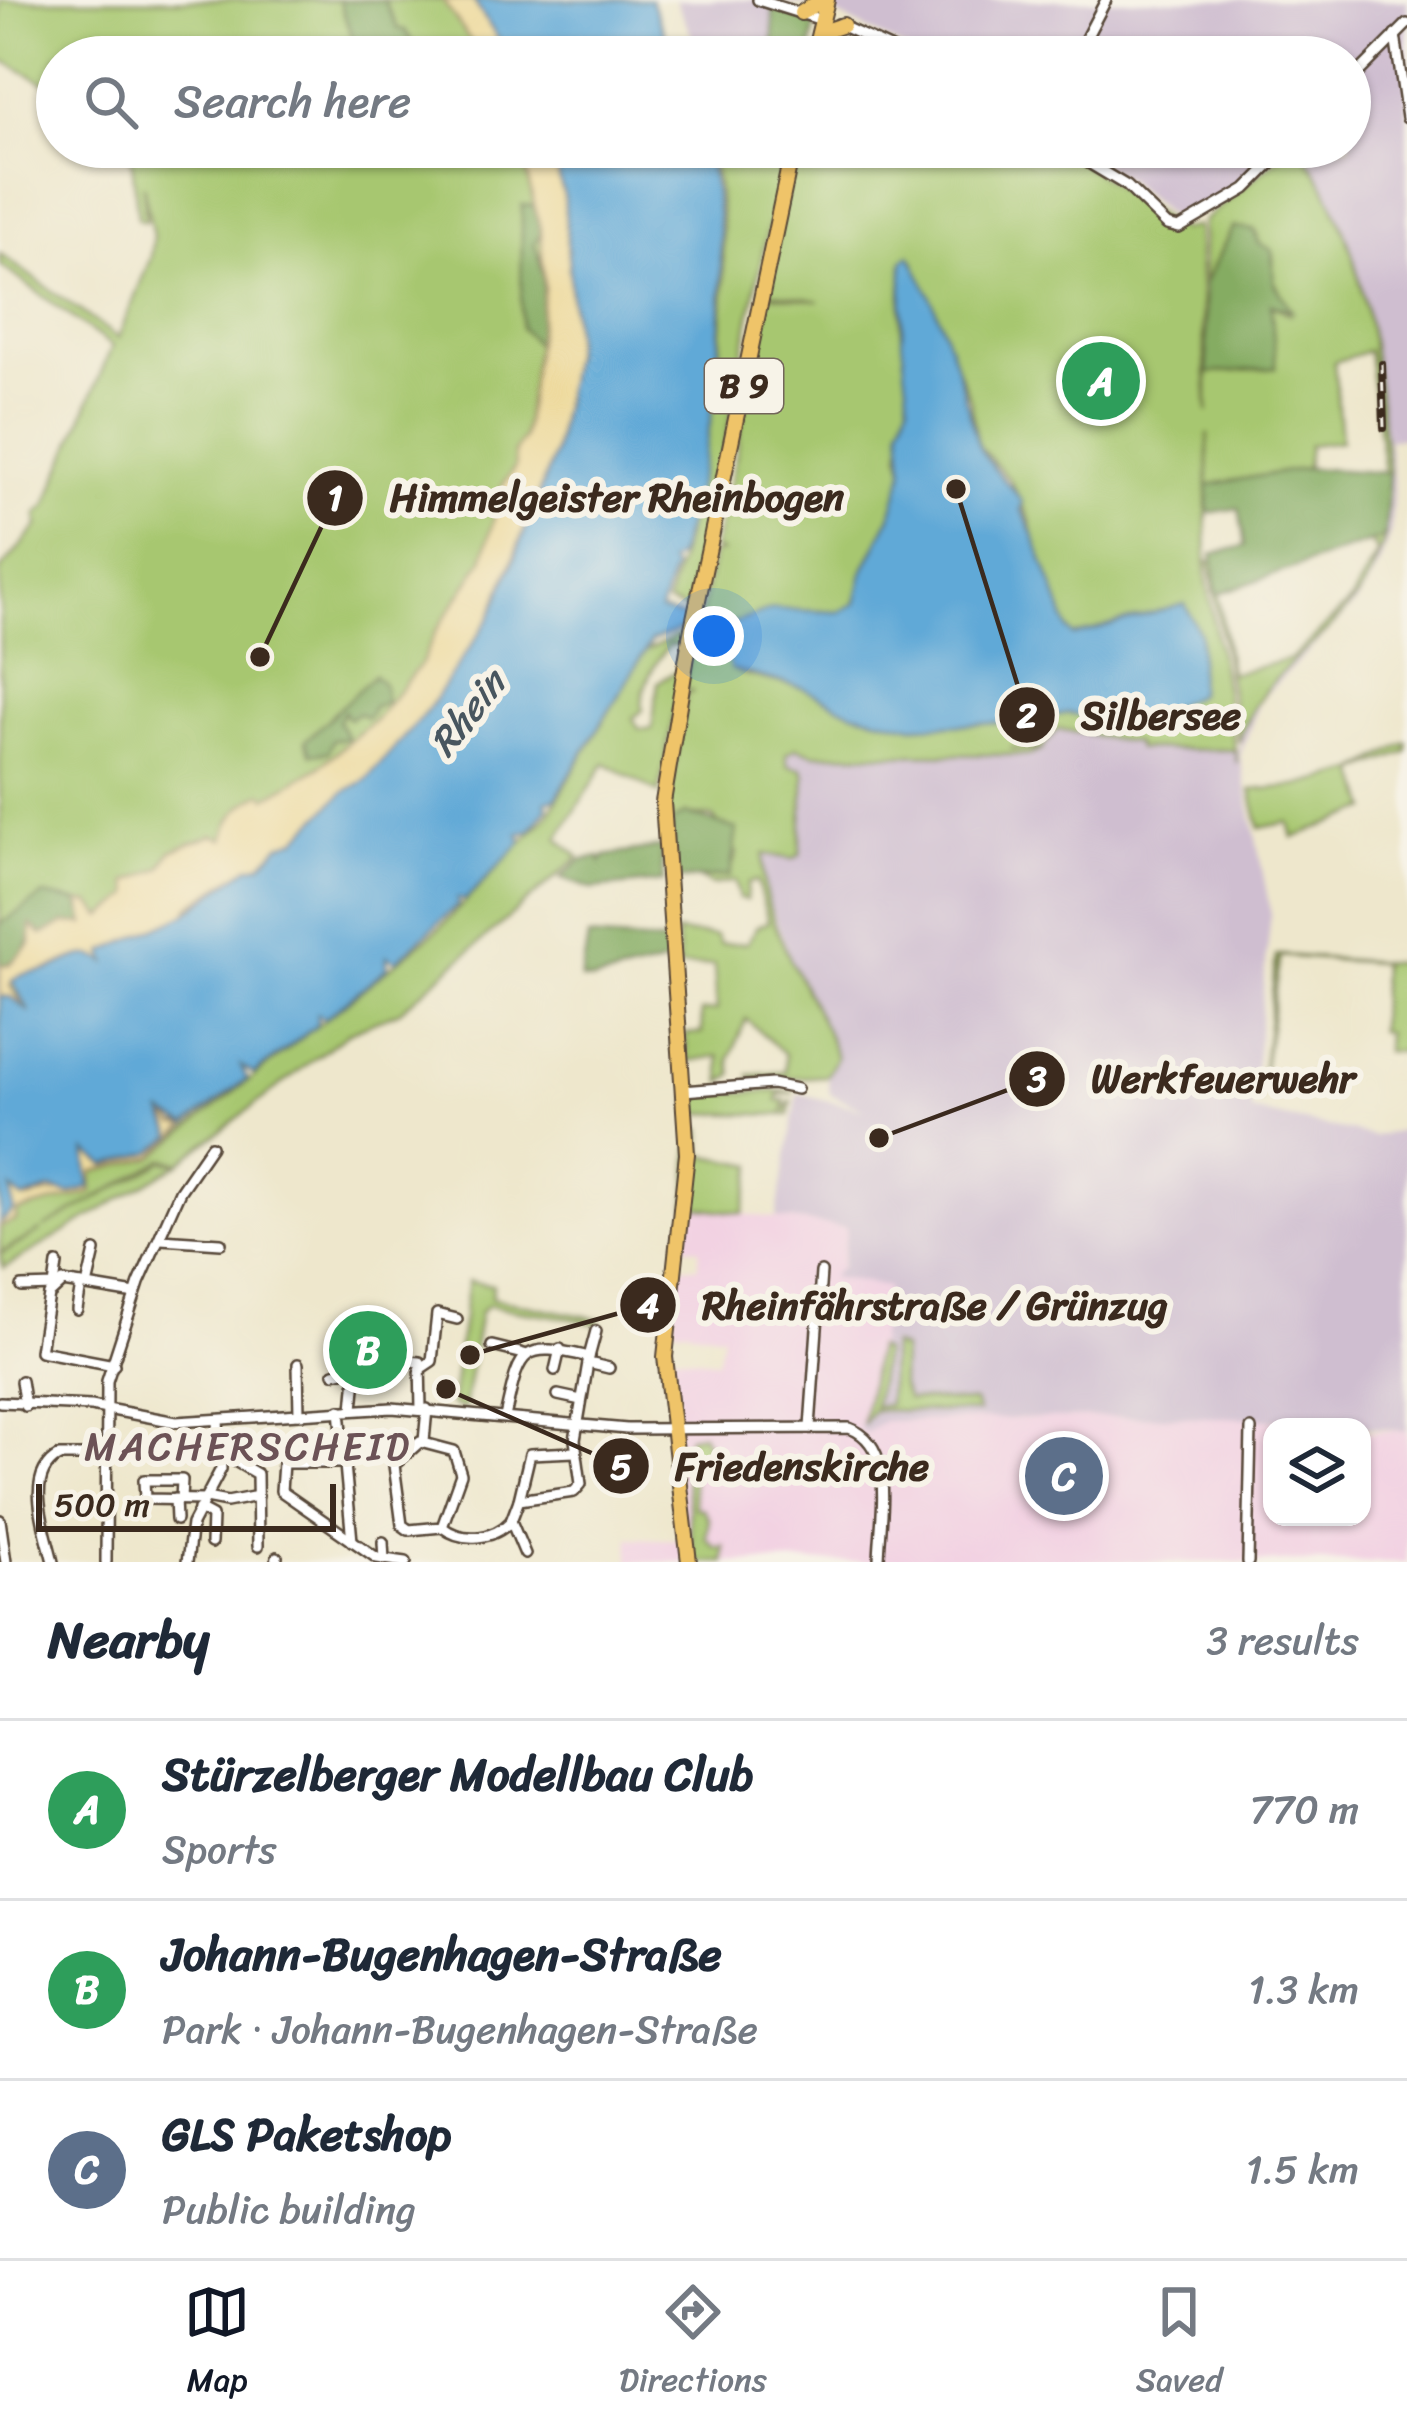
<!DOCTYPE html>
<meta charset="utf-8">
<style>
body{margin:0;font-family:Sriracha,sans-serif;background:#f6f6f7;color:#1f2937}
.controls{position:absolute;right:36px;bottom:36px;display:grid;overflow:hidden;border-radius:24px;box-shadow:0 3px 9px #0004}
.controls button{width:108px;height:108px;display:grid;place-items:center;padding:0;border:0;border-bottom:3px solid #e0e1e3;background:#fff;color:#1f2937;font:60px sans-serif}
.scale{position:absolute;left:36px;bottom:30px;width:300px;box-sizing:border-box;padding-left:12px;border:6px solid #3b2a1e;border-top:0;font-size:33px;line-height:42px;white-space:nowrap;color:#3b2a1e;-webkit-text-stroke:9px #f7f3e8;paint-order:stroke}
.you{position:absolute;left:714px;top:636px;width:42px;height:42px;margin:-30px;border:9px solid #fff;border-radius:50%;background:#1a73e8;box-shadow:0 0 0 18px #1a73e833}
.badge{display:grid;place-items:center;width:78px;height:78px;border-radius:50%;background:#111827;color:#fff;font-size:39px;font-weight:700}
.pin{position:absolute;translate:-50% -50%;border:6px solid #fff;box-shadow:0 3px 12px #0006}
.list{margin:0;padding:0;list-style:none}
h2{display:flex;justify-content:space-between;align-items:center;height:156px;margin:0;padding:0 48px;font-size:51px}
h2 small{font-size:39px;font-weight:400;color:#747a83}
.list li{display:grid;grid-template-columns:78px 1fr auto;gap:36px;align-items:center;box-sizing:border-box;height:180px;padding:0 48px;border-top:3px solid #e0e1e3}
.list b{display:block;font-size:45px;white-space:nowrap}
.list p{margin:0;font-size:39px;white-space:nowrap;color:#747a83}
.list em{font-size:39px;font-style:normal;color:#747a83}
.icon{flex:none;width:66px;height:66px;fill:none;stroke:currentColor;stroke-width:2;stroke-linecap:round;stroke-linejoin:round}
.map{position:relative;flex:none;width:1407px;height:1562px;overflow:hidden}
.search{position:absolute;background:#fff;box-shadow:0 3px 9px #0004;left:36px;right:36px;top:36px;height:132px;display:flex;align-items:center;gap:30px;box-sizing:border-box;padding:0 42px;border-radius:66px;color:#747a83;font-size:45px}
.sheet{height:696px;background:#fff}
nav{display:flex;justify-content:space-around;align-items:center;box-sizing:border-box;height:168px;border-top:3px solid #e0e1e3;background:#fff;font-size:33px;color:#747a83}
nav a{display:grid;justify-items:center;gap:6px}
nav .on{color:#111827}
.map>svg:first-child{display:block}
.built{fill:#f2d0e2}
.industrial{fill:#cfbed0}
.green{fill:#a7c76f;stroke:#717846;stroke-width:3}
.forest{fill:#85ac62;stroke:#606b40;stroke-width:3}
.sand{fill:#eeda9e;stroke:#94825e;stroke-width:3}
.water{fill:#60a9d7;stroke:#4e6a7a;stroke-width:3}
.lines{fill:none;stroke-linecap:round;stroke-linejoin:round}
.minor-casing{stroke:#564638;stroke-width:14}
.major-casing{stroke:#564638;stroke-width:18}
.minor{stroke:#fff;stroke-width:9}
.major{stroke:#efc469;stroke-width:14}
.rail-casing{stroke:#3b2a1e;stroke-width:8}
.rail{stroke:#f7f3e8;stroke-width:3;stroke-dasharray:9;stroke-linecap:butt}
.labels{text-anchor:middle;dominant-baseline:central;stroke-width:12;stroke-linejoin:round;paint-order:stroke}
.shield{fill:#f7f3e8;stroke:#73665b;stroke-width:3}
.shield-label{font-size:33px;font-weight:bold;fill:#3b2a1e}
.water-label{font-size:39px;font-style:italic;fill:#48565f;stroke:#f7f3e8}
.neighbourhood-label{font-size:39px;letter-spacing:3px;fill:#6c5256;stroke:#f7f3e8}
.leader{fill:none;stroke:#3b2a1e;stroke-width:4.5}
.callout-dot{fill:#3b2a1e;stroke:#f7f3e8;stroke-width:4.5}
.mark-label{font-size:36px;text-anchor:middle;font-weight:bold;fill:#fff}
.callout-label{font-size:39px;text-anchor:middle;font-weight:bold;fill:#3b2a1e;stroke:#f7f3e8;stroke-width:12;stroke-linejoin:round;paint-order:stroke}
</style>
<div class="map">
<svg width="1407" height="1562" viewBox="0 0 1407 1562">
<rect width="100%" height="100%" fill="#f7f3e8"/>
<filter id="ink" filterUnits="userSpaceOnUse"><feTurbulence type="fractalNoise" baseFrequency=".00833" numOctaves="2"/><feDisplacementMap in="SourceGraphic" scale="24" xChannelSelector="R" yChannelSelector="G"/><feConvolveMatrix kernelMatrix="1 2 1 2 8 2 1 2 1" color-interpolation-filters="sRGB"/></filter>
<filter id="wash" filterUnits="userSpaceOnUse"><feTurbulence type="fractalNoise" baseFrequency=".004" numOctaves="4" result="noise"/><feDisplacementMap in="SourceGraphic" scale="48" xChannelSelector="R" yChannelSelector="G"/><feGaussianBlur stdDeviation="2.7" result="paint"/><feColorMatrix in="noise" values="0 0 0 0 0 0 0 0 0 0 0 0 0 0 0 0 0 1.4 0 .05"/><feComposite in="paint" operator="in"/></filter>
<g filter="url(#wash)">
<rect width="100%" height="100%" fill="#eee7cc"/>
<path class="built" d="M687,1206l160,22 -7,40 48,19 -5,134 276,-5 91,1 74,10h-52v90h90v-86h45v131h-778v-24l51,2 -10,-186 47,7 6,-26 -50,-8 7,-61 18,1 2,-18 -18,-3z"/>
<g class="industrial">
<path d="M675,0h135l-1,6 -37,-5 1,51 -72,3z"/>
<path d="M837,0h570v437l-19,3 6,44 -3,47 -12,35 -23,38 -96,96 -20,56 31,158 -20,197 123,25 33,-6v301l-153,-13 -95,-2 -276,5 -17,12 -8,-4 10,-21 19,-121 -57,-10 11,-10 6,-39 -71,-10 22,-125 67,17 -35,-16 -3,-18 10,-19 -33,-65 -43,-111 8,-60 -1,-111 289,19 78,14 2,6 98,1 2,5 8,-34 14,-26 82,-79 26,-34 19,-49 4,-40 -25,-184 -16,-66 -50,-96h51v-90h-428l-88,-44z"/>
<path d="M1074,147h208l-34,35 -73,39 -45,-39z"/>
</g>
<g class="green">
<path d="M0,0h548l28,57h-519v32l-57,-30z"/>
<path d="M124,147h484l-12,359 -596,594v-529l38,-45 -1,-12 9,-8 66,-160 -112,-81v-11l118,84 33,-81 2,-21 -10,-51 3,36 -8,-2 -6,-58z"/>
<path d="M710,147h80l-26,99 -72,366 -25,-9c42,-148 78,-303 43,-456z"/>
<path d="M795,147h263l122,83 17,-4 11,187v-40l67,-5 -4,-64 18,10 -17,-39 2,-21 -15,-11 -3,-12 -24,-3 -28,56 -1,-63 88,-74h8c71,91 74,217 90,326h-5l-16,-122 -34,11 7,79 -32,4 -3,23 -98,17v-52l-2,142 31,188 -2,-13 -98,-1 -2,-6 -77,-14 -17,20 -31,-1 30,3 -9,4 -216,-1 -19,-6 -10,6 2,12 14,2 3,7 -5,80 -8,4 -28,-5c-9,66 51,140 73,203l-10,19 -75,4 -2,-5 36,-3 -1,-18 -39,-35 -16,40 3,15 -11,8 -2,-26 -32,5 -3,-27 17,-1 -1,-21 16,-2 -3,-45 -35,2 -2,-34 39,3 4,8 27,-1 9,-16 12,-5 -11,-41 -9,2 -2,17 -7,-1 -4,-18 -23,4 -13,-7 30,-2 8,-23 -24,-36 -27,-3 -12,67 -6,-75 19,-114h7l-11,-4 14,-58 35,11 -1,28 8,4 64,15 49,24 61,14 115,-4 40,-9 65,12 65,-31 2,-60 -15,-30 -112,32 -5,-6 -33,-82 -4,-26 -21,-42 -32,-35 -8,-46 -57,-140 -10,2 -2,63 9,79 -10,50 5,18 -14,45 -28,56 -1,21 -10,14 -13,5 -67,-3 -33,13h-40l15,-69 7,-1 -7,-4 22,-91 28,-163 56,7 -56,-10z"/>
<path d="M1385,537c-8,25 -17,48 -34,68 -39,48 -96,74 -112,137l-30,-181 5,-1 16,114 61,-15 59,-57 28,-50 -8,-10z"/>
<path d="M687,632l-2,13h-16c-13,15 -30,44 -26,65l-10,8 6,11h13l6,-47 24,-14 -23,125 -54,-30 -47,75 21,19 -179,154 -51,21 -168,130 -17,-3 -120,69 120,-67 15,3 -175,104 -4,-13 42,-25 -42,23v-26l16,-7 -1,-8 77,-23 1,-17 60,-15 288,-230 107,-112 97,-164z"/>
<path d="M1407,742v10l-50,19 12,38 -76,29 -4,-16 -29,6 -9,-38 46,-4 59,-15z"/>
<path d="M1276,956l3,-1 128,9v88l-22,-1 1,-19 -7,-1 2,-68 -101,-7 -21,147z"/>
<path d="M774,1091l20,2 -15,1 -1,7 7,-1 -1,11 8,-11 -3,15 -99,-2 -1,-16 6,-3z"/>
<path d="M691,1129h11v26l52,10 -11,48 -56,-7z"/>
<path d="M468,1281l25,4 -2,13 108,21v6c-42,-11 -73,-11 -111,-20l-8,7 -16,97 -13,-4z"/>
<path d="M891,1345l11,4 -1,37 6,13 67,3 4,10 -105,-2 -11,15 14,-77 7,4 -9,54 14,-1z"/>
<path d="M702,1434l5,10 -5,16 -12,1 5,47 8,1 6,11 -3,18 10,10 8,-2v16h-30l-11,-108 5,-18z"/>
</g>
<g class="forest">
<path d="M272,0h112l14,29 7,1 16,27h-62l-20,-57z"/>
<path d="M773,8l42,16 -6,33h-107l71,-5z"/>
<path d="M522,205l14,1 5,27 -7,11c13,25 11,69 4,102l-17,-18z"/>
<path d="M1234,227l19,2 6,14 13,7 2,32 18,29 -21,-7 5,64 -68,5 -4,-89z"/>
<path d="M1306,468l83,5 -4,64 -168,57 -4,-40 32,-8 -6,-38 -31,5v-28z"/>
<path d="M374,675l9,9 3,19 -12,3 -7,12 -9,-5 -9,6 -5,-7 -6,9 10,18 -15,1 -5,12 -17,2 -6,-13z"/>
<path d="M686,814l51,15 -7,47 -56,4 -3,-58z"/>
<path d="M661,847l2,35 -71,7 -31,-11 20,-18 19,-3 1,5 4,-6z"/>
<path d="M44,895l36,7 5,22 -44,11 -6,-7c-5,16 -16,37 -35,37v-41z"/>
<path d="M588,937l82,6 1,19 -78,19 -12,-2z"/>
</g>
<g class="sand">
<path d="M442,0h31l37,57h-28z"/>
<path d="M520,147h31l13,49 10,142 -20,116 -64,164 -63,93 -61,69 -22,12 -47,47 -36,26 -12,2 -59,39 -4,8 -81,37 2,11c-22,-12 -33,-4 -54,5 -17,8 -28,1 -43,19l18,27 -18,-16h-10v-32l10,-1 21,-20v-19l11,10 23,-12 20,1 -5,-22 10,1 13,14 28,-22 -3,-13 33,-14 10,-17 42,-16 11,4c6,-24 16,-35 39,-46l4,4 52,-30 58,-49 46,-57 13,-30 47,-71 19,-74 13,-19 -1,-14 9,-15 21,-148 -3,-57z"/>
<path d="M166,1112l9,12 12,1 -34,32 -60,15 -2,21 -75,19v8l-16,7 11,-38 18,10c22,-10 38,-4 61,-11l-4,-37 20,14 46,-13 20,-16z"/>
</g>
<g class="water">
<path d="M473,0h178l23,57h-164z"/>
<path d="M551,147h155c31,130 12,284 -29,410l-8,6 4,6 -13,42 45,12h30l37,-14 67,3 17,-9 7,-31 28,-56 13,-45 -3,-45 8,-23 -7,-61 1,-81 7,-6c33,58 50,122 67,186 5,19 33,43 45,60l-1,9c9,11 41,100 47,120l6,6 111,-32 15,30 -2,60 -65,31 -66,-12 -39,9 -115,4 -61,-14 -49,-24 -72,-19 -4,-12 5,-16 -47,-13 -34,13 -95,157 -10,3 2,6 -18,24 -11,3 3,8 -57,58 -8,-1 1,6 -62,56 -9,-5v12l-63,51 -7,-5v11l-63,49 -13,-8 6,13 -60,46 -24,-12 10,23 -21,16 -46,13 -20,-14 4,36 -20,7 -19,-5 -28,10 -12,-10 2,22 -13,12v-226h10l20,15 -18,-31c14,-11 24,-7 39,-12 22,-8 32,-21 56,-7l-3,-10 82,-38 63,-47 12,-2 19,-20 17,-6 47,-47 22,-12 61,-69 63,-93 17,-40 47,-124 20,-116 -10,-142z"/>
</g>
</g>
<g filter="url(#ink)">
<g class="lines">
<defs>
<g id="minor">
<path d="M758,0l64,20"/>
<path d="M838,24l71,33"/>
<path d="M1395,35l12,83"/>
<path d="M1076,57l30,-57"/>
<path d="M1350,81l57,-57"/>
<path d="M1062,147l65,39 40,39 12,3 67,-39 42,-42"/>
<path d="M683,1091l89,-7 25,5"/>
<path d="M161,1239l60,4"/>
<path d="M87,1286l8,-35"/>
<path d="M22,1287l32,-1 3,-22"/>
<path d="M77,1310l4,-25"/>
<path d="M492,1346l32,8"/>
<path d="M589,1357l7,-26"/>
<path d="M588,1363l21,5"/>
<path d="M298,1364l1,50"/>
<path d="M114,1365l-74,-14 9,-56 14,-13 72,12"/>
<path d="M423,1367l9,-6 5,-47 20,5"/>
<path d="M555,1370l5,-21"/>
<path d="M334,1373l22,-5"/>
<path d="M21,1381l4,25"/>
<path d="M558,1395l23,5"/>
<path d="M0,1402l91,4 85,16 216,-14 235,21 222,-1c49,17 30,93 30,134"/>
<path d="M353,1409l4,-43 11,-8 52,4 1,47"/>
<path d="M340,1410l12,131"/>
<path d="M505,1417c15,-66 14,-77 84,-60l-14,83 6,44 -7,8 -55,8 -8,21 14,33"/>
<path d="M810,1427l11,-155"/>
<path d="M424,1441l3,-32"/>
<path d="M420,1442l34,9 7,23 -19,53 -33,3 -7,-5 -8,-60z"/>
<path d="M218,1451l39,23 1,72"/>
<path d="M345,1463h-62l-2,28 96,67 29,4"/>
<path d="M206,1498l21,4 31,-6"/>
<path d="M175,1499l1,21"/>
<path d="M181,1499l1,-19h-38l1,19 59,1"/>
<path d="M519,1500l11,-46 45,-2"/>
<path d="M199,1509l13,7 -1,27"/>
<path d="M0,1520l6,42"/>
<path d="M442,1527c21,16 51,13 69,-6"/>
<path d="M383,1542l1,18"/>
<path d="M53,1562c-7,-32 -30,-87 6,-106h45"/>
<path d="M106,1562l1,-181 32,-98 41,-92 31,-45"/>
<path d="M187,1562l5,-38 29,-55 -3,-48"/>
<path d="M276,1562l1,-5"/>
<path d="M1248,1562l3,-133"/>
</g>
<g id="major">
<path d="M801,13l21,-13"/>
<path d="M821,39l7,-9 15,-5"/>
<path d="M813,57l14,-57"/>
<path d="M689,1562l-24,-205 22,-203 -24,-352 27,-164 103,-491"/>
</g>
</defs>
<use href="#minor" class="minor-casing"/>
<use href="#major" class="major-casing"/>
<use href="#minor" class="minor"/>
<use href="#major" class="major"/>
<defs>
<path id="rail" d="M1382,364l2,64"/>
</defs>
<use href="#rail" class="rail-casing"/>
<use href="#rail" class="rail"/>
</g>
</g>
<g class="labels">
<rect class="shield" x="705" y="359" width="78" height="54" rx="9"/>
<g class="shield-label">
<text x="744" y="386">B 9</text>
</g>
<g class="water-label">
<text transform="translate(467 713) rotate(-52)">Rhein</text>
</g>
<g class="neighbourhood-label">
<text x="248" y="1446">MACHERSCHEID</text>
</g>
</g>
<path class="leader" d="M260 657L335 498M956 489L1027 715M879 1138L1037 1079M470 1355L648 1305M446 1389L621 1466"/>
<g class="callout-dot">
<circle cx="260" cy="657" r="12"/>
<circle cx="956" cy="489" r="12"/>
<circle cx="879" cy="1138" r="12"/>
<circle cx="470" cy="1355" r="12"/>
<circle cx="446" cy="1389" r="12"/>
<circle cx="335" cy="498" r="30"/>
<circle cx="1027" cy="715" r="30"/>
<circle cx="1037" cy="1079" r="30"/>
<circle cx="648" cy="1305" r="30"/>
<circle cx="621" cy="1466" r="30"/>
</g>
<g class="mark-label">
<text x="335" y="510">1</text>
<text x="1027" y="728">2</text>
<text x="1037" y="1091">3</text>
<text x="648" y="1318">4</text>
<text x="621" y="1479">5</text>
</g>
<g class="callout-label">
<text x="617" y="511">Himmelgeister Rheinbogen</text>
<text x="1161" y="729">Silbersee</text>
<text x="1223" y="1092">Werkfeuerwehr</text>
<text x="935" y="1319">Rheinfährstraße / Grünzug</text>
<text x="802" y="1480">Friedenskirche</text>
</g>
</svg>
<div class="controls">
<button><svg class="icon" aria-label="layers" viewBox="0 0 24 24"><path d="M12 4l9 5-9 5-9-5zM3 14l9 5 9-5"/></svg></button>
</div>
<div class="scale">500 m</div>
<div class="you"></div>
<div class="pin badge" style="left:1101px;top:381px;background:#2e9e5b">A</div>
<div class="pin badge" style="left:368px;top:1350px;background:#2e9e5b">B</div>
<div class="pin badge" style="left:1064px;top:1476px;background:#5c6f8a">C</div>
<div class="search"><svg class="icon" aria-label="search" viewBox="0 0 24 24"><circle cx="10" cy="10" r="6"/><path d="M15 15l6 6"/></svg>Search here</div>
</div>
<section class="sheet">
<h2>Nearby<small>3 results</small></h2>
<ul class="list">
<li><span class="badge" style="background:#2e9e5b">A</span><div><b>Stürzelberger Modellbau Club</b><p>Sports</p></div><em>770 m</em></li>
<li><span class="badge" style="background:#2e9e5b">B</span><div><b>Johann-Bugenhagen-Straße</b><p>Park · Johann-Bugenhagen-Straße</p></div><em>1.3 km</em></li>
<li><span class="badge" style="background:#5c6f8a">C</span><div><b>GLS Paketshop</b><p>Public building</p></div><em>1.5 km</em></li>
</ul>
</section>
<nav>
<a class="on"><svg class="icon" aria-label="map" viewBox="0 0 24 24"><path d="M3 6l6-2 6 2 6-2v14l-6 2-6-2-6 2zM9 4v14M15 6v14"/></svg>Map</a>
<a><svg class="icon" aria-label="directions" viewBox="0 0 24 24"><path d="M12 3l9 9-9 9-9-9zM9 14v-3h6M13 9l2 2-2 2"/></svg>Directions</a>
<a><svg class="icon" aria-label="saved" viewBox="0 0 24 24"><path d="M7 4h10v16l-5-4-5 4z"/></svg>Saved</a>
</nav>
